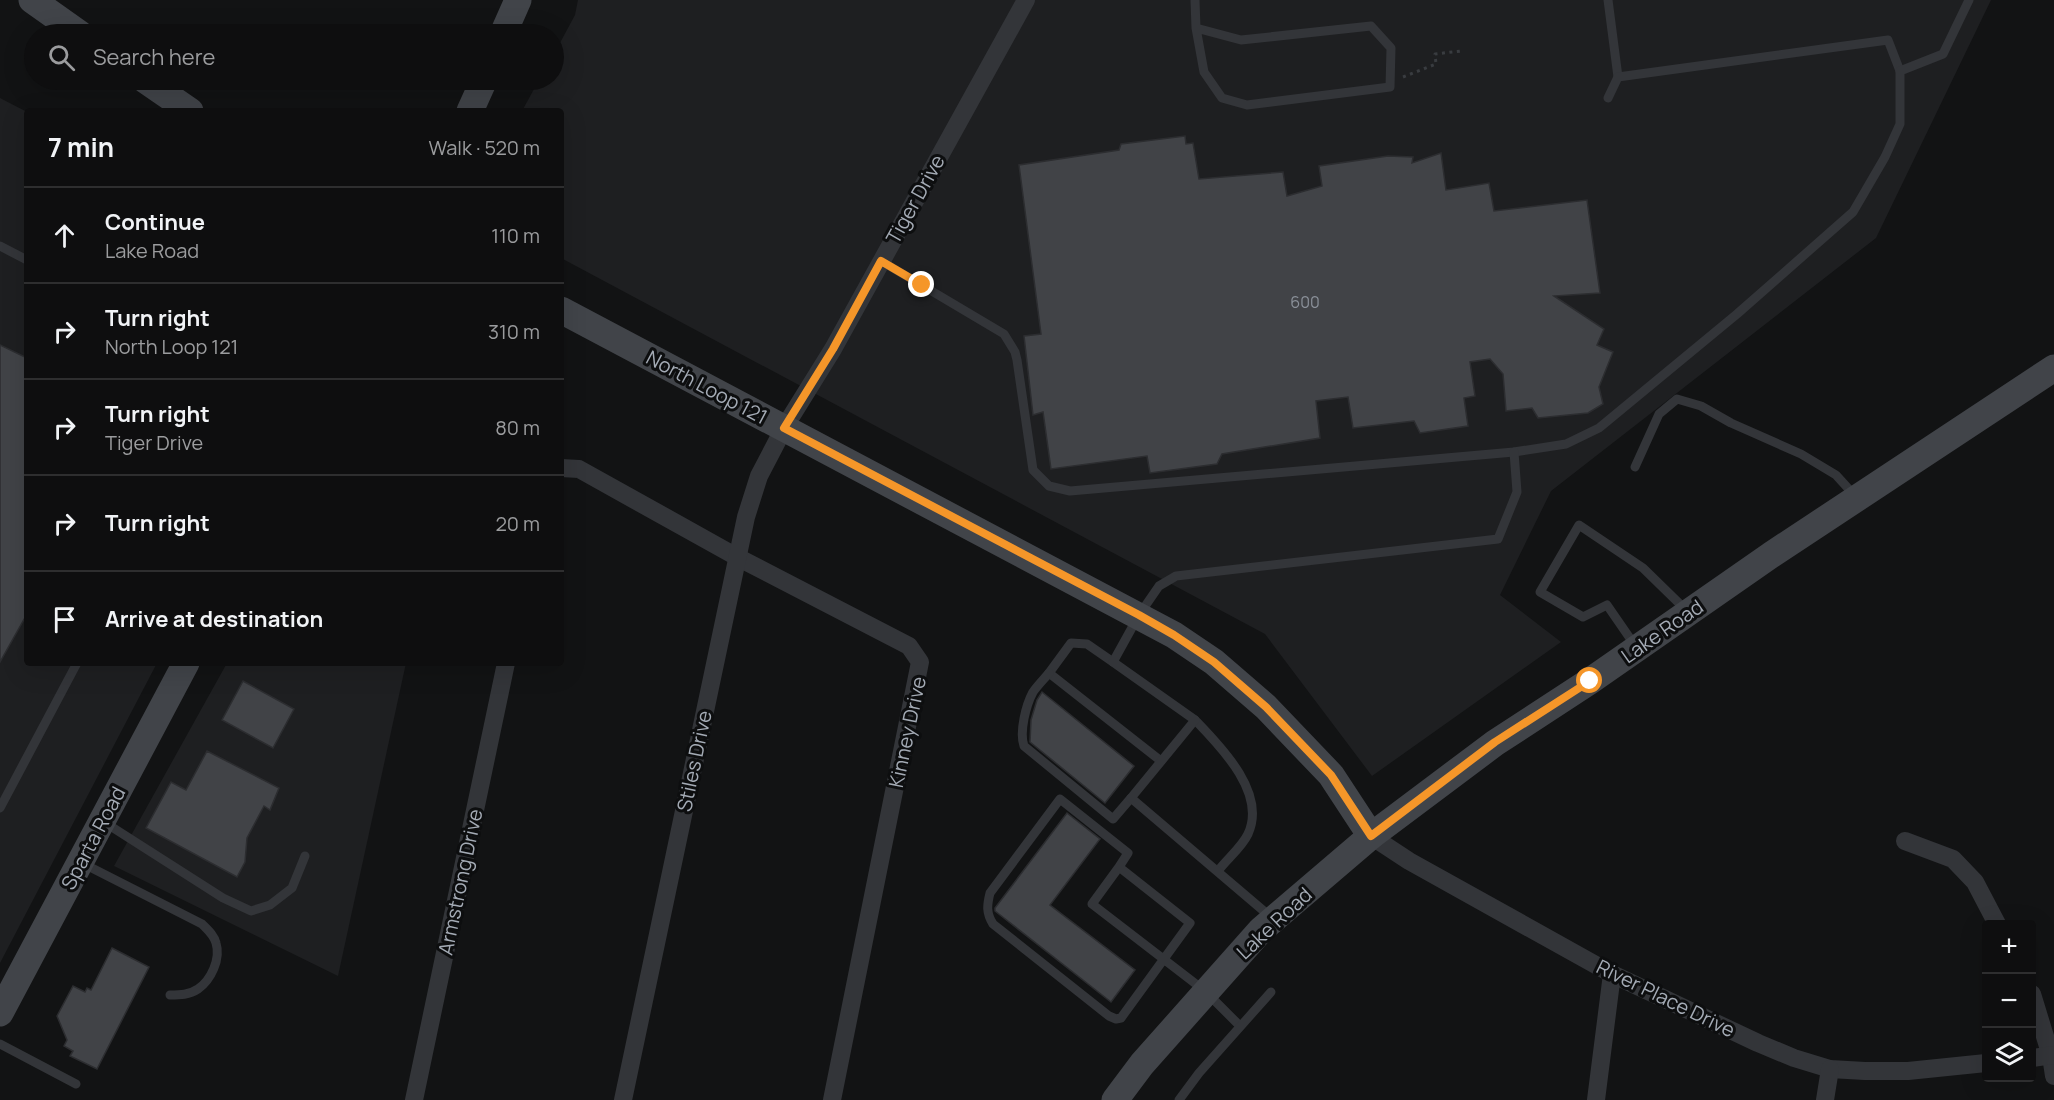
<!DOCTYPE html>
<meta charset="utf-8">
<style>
body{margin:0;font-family:Manrope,sans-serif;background:#171718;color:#f1f3f6}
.controls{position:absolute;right:18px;bottom:18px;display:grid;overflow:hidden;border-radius:6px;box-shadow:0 6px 24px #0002}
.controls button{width:54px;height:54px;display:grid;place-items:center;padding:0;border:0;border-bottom:2px solid #2e2e2f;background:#0e0e0f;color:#f1f3f6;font:30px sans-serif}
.stop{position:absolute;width:18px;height:18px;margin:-14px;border:4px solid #f59629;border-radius:50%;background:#fff}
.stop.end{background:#f59629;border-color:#fff;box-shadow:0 2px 6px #0008}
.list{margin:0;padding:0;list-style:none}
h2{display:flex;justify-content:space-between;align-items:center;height:78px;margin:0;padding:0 24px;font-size:26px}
h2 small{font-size:20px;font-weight:400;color:#9b9c9e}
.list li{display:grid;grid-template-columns:39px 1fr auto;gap:18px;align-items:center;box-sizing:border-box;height:96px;padding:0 24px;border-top:2px solid #2e2e2f}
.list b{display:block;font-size:22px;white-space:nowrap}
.list p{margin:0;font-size:20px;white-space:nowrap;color:#9b9c9e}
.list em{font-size:20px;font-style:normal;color:#9b9c9e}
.icon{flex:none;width:33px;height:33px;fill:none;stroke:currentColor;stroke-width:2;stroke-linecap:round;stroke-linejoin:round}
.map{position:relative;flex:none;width:2054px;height:1100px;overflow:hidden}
.search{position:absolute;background:#0e0e0f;box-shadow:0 6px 24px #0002;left:24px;top:24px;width:540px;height:66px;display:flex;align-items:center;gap:15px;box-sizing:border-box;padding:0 21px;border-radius:33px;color:#9b9c9e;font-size:22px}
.panel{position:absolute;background:#0e0e0f;box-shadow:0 6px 24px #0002;left:24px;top:108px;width:540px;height:558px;border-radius:6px}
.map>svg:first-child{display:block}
.built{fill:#1e1f21}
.building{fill:#414347;stroke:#2c2d30;stroke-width:1.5}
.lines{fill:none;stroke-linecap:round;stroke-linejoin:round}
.path{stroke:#393c40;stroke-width:3;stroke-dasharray:3 4.5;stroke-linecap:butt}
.lane{stroke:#333539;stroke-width:9}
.street{stroke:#333539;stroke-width:18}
.secondary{stroke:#414449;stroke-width:27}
.route{stroke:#f59629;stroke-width:8}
.labels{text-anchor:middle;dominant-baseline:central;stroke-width:6;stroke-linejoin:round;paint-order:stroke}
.number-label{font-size:16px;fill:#8b919a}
.street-label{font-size:20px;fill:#a4abb5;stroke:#0d0e0f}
</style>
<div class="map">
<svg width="2054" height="1100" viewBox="0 0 2054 1100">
<rect width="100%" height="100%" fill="#121314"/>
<g class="built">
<path d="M578,0h1413l-115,238 -325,253 -51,104 61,47 -189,134 -107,-142 -704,-376v-147h-39l17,-31h15v-26l21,-39z"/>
<path d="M0,98l27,14v551h130l-157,300z"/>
<path d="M227,663h179l-68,313 -224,-110z"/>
</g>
<g class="building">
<path d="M1185,136l1,8 7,-1 6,36 84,-7 4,24 35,-10 -3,-20 69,-10 25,1 -1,6 29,-10 5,37 43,-7 5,28 93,-11 13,93 -46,3 50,33 -7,16 16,7 -14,35 4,17 -15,9 -50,5 -6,-10 -26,3 -3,-37 -13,-15 -20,3 5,34 -11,2 4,28 -48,7 -6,-12 -61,7 -5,-31 -32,4 4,37 -98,16 -5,10 -67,9 -3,-17 -96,13 -8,-57 -10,3 -9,-79 17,-2 -22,-169 100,-15 2,-6z"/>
<path d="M0,345l27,13v256l-27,48z"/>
<path d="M243,681l51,28 -21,39 -51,-28z"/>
<path d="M1042,692l92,74 -29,37 -75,-61 1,-22 6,-20z"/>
<path d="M207,751l72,37 -9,22 -6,-4 -17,32 -2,24 -8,15 -91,-49 25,-46 15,8z"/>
<path d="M1067,813l33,26 -50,66 85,65 -24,32 -116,-91v-3z"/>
<path d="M112,948l37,19 -52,102 -27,-13 3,-5 -9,-5 3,-6 -10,-24 16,-30 12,6 2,-4 4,2z"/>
</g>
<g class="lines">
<path class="path" d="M1403,77l33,-13 -1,-10 26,-3"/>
<g class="lane">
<path d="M1195,0l1,28 8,44 18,26 25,7 143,-18 1,-39 -20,-22 -130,14 -45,-12"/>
<path d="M1608,0l10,77"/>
<path d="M1608,98l10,-21 270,-37 12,31"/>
<path d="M0,246l27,14"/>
<path d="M881,261l123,73 11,18 2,8 16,110 16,16 21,5 444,-39 52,-8 33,-16 138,-114 116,-102 32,-55 15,-33v-53l43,-17 26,-54"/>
<path d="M1635,467l24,-53 18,-15 24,7 30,17 70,31 35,21 20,22"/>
<path d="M1636,647l-29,-42 -24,12 -43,-25 39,-67 64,43 44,43"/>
<path d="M1113,662l-26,-18 -16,-1 -22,30 112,88"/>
<path d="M1049,673c-5,6 -11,12 -16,19 -7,13 -14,40 -9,54l89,73 18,-21"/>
<path d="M1195,720c26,27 72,73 53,114 -6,13 -21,25 -30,37"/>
<path d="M0,808l77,-145"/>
<path d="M104,822l119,76 28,13 19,-6 22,-17 13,-32"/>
<path d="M82,863l120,61c6,6 12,11 14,19 5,16 -5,37 -18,46 -9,6 -18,6 -28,6"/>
<path d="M1119,867l9,-14 -68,-54 -70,94c-3,12 -4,20 3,31l116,92 7,3 5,-1 69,-95 -71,-56 -27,37 113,87 35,35"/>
<path d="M1272,918l-141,-120 64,-78 -82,-58 26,-47 20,-29 17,-10 322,-37 19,-47 -3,-40"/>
<path d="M0,1044l76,40"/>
<path d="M1179,1100l20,-27 72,-81"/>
</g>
<g class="street">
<path d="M561,468l18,1 158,88 172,89 11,16 -88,438"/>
<path d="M1371,836l38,25 203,113 146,69 36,15 36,11 35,2h43l78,-8"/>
<path d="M1905,841l48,18 22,23 22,42"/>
<path d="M2032,994l19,62 3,20"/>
<path d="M2032,1058l22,-3"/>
<path d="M414,1100l92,-437"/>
<path d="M623,1100l123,-583 13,-41 25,-48 49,-79 193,-349"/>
<path d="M1596,1100l16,-126"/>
<path d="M1825,1100l5,-31"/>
</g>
<g class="secondary">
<path d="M32,0l48,34"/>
<path d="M503,34l15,-34"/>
<path d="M145,80l45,31"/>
<path d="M470,111l14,-31"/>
<path d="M561,310l613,325 40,27 52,45 65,68 40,61"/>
<path d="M0,1013l186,-350"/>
<path d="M1115,1100l27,-36 119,-134 110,-94 124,-93 95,-62 181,-126 283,-187"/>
</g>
</g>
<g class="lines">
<path class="route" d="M922,285l-41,-24 -48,88 -49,79 355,187 35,20 40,27 52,45 65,68 40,61 124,-94 95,-61"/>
</g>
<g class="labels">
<g class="number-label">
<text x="1305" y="302">600</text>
</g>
<g class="street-label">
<text transform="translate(915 199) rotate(-61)">Tiger Drive</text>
<text transform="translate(707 387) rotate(28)">North Loop 121</text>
<text transform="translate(1662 631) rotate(-35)">Lake Road</text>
<text transform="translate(907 732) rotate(-78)">Kinney Drive</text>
<text transform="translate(694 761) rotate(-78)">Stiles Drive</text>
<text transform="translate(93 838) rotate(-62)">Sparta Road</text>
<text transform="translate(460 882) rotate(-78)">Armstrong Drive</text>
<text transform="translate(1274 923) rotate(-43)">Lake Road</text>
<text transform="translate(1666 998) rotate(26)">River Place Drive</text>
</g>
</g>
</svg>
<div class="controls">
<button>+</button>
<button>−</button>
<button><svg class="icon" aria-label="layers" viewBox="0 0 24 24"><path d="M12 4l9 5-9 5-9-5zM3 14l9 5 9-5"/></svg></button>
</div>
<div class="stop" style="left:1590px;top:681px"></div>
<div class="stop end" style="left:922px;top:285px"></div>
<div class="search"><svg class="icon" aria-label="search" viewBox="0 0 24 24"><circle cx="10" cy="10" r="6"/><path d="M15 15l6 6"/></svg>Search here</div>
<section class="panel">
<h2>7 min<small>Walk · 520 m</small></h2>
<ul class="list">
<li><svg class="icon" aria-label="ahead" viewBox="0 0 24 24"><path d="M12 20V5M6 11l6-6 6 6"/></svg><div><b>Continue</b><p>Lake Road</p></div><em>110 m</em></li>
<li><svg class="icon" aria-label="right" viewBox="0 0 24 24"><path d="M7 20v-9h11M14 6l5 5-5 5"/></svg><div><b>Turn right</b><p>North Loop 121</p></div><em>310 m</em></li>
<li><svg class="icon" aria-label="right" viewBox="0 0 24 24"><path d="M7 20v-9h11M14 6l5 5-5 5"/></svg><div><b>Turn right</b><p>Tiger Drive</p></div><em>80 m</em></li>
<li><svg class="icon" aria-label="right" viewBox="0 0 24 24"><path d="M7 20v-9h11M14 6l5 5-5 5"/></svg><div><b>Turn right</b></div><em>20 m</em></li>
<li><svg class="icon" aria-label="arrive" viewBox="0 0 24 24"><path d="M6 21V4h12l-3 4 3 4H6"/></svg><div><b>Arrive at destination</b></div></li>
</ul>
</section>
</div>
